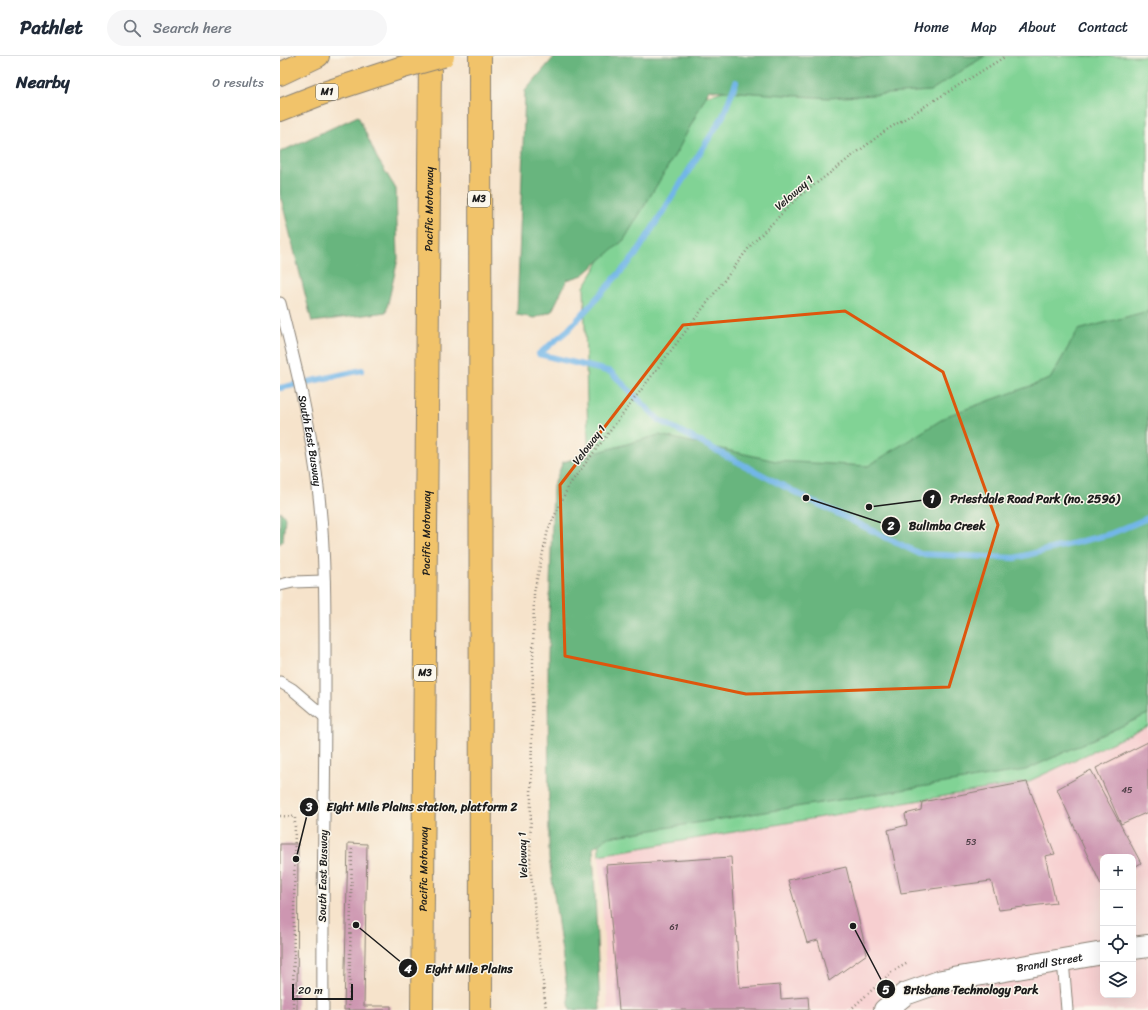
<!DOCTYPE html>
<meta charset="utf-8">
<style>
body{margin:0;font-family:Sriracha,sans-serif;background:#f6f6f7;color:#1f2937}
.controls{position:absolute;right:12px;bottom:12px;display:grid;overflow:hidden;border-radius:8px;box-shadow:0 4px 16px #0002}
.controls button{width:36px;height:36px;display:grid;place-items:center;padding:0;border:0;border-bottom:1px solid #e0e1e3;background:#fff;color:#1f2937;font:20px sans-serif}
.scale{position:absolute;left:12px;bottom:10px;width:61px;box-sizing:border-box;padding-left:4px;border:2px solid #1c1c1c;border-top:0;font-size:11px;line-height:14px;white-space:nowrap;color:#1c1c1c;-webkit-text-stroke:3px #fbf7ec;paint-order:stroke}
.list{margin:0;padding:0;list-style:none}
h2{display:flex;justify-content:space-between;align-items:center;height:52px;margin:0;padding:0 16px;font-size:17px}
h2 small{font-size:13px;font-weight:400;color:#747a83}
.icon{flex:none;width:22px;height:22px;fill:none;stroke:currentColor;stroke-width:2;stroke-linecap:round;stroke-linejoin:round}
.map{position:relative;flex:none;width:868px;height:954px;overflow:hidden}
header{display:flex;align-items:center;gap:24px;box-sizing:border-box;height:56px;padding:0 20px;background:#fff;border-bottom:1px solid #e0e1e3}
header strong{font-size:19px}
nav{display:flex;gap:22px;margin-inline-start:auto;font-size:14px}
.search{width:280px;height:36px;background:#f6f6f7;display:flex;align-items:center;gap:10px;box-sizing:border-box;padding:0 14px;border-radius:22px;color:#747a83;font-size:15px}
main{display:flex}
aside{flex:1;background:#fff}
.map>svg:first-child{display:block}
.built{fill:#f7cfd0;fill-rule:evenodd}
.green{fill:#81d395;stroke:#4e7858}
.forest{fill:#68b57e;stroke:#42684d}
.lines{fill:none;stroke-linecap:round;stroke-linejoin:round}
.stream{stroke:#72b6e8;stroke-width:6}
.building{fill:#cd96b1}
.service-casing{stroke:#898074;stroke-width:13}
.minor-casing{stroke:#898074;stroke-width:24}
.motorway-casing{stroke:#898074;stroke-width:24}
.path{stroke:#898074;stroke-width:2.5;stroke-dasharray:1 3;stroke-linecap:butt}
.service{stroke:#fff;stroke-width:11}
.minor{stroke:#fff;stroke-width:22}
.motorway{stroke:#f1c36a;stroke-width:22}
.motorway-bridge-casing{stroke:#898074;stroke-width:24;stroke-linecap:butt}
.motorway-bridge{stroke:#f1c36a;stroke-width:22}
.marked{fill:none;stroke:#de560d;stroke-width:3;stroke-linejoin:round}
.labels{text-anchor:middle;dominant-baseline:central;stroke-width:3;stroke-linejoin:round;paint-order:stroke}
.number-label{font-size:9px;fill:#483a41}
.shield{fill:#fbf7ec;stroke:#5f5e5a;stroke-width:1}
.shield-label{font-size:10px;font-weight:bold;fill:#1c1c1c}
.street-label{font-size:11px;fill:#1c1c1c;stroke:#fbf7ec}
.leader{fill:none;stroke:#1c1c1c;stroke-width:1.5}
.callout-dot{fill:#1c1c1c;stroke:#fbf7ec;stroke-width:1.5}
.mark-label{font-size:12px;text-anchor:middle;font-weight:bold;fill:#fff}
.callout-label{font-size:12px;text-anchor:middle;font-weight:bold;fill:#1c1c1c;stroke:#fbf7ec;stroke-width:3;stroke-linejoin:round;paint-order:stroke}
</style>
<header>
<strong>Pathlet</strong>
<div class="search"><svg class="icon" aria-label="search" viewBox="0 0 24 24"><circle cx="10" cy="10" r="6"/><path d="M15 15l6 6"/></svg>Search here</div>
<nav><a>Home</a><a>Map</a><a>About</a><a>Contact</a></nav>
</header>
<main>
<aside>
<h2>Nearby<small>0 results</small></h2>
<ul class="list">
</ul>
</aside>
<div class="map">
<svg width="868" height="954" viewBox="0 0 868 954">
<rect width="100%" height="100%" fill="#fbf7ec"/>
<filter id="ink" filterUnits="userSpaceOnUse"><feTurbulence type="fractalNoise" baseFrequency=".025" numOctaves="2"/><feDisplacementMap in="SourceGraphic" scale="8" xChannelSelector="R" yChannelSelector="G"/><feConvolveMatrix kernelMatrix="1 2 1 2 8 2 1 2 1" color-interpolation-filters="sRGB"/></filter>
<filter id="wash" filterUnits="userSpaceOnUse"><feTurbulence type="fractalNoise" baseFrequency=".012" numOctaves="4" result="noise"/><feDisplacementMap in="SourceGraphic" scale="16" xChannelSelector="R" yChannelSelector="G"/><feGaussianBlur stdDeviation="0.9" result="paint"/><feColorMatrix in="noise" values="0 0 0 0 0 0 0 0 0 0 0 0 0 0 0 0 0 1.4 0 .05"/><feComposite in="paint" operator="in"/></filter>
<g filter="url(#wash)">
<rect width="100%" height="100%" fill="#f6e3cb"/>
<path class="built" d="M868,670v284h-540l-9,-155 428,-73zM823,801h30v138h-30z"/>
<path class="green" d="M574,0h294v670l-121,56 -428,73 -15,-568 114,-189z"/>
<g class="forest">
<path d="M275,0h430l-55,35 -101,7 -120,-8 -30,58 -55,92 -41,35 -16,5 -15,31 -17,7 -18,-3 8,-224z"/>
<path d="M78,60l19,42 19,31 2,70 -12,53 -74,10 -32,-128v-42z"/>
<path d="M868,255v403l-122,56 -417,67 -16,11 7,162h-30l-21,-152 -1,-202 5,-170 10,-24 96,-27 117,26 92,5 81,-51 101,-36 28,-49z"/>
<path d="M0,455l5,6 -2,24 -3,3z"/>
</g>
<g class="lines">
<g class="stream">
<path d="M259,298l72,18 48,48 147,78 114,56 95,4 95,-24 38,-16"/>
<path d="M259,298l29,-24 67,-74 88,-140 13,-34"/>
<path d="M0,332l82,-18"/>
</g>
</g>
<g id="blocks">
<g class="building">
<path d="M868,686v70l-27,12 -25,-56z"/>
<path d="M811,714l50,93 -8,5v-11h-30v27l-2,1 -44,-96z"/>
<path d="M747,726l28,72 -10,2 11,47 -57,7 -8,-29 -90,12 -13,-63 19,-5 -2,-11 16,-4 1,-8z"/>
<path d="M68,787l19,1 -3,162h27v4h-47z"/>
<path d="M0,788h18l-1,166h-17z"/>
<path d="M451,801l9,131 40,-3 1,14 27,-2 1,13h-190l-13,-145z"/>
<path d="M566,811l21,87 -38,27 -11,-41 -11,3 -19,-63z"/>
</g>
</g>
</g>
<g filter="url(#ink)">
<use href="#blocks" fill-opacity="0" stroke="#898074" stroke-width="1"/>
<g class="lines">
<defs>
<g id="service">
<path id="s1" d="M0,247c16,63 32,128 39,193 7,64 6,128 6,192 0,108 -3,215 -2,322"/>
<path d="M0,529l13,-3 31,-1"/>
<path d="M0,626l12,7 33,28"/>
<path d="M783,904l4,50"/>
</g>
<g id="minor">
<path d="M853,892l15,-2"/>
<path id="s2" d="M605,954l20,-16 37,-13 161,-28"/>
</g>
<g id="motorway">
<path d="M200,0l1,954"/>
<path d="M0,18l38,-18"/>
<path d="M0,54l41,-16 79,-26"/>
<path id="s3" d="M142,954l8,-954"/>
</g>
</defs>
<use href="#service" class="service-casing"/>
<use href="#minor" class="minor-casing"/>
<use href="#motorway" class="motorway-casing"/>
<g class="path">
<path d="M0,760l15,1 -2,193"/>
<path d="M69,954l3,-161"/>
<path d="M266,954l-16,-144 4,-274 14,-62 21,-45 182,-240 46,-47 88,-67 121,-75"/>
<path d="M570,954l43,-39 15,-8"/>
</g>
<use href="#service" class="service"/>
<use href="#minor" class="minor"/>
<use href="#motorway" class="motorway"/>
<defs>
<path id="motorway-bridge" d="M120,12l43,-12"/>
</defs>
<use href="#motorway-bridge" class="motorway-bridge-casing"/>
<use href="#motorway-bridge" class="motorway-bridge"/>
</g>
</g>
<path class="marked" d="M565,255l98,61 55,153 -49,162 -203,7 -181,-38 -5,-171 123,-160z"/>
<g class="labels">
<g class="number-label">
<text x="847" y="734">45</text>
<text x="691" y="786">53</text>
<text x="394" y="871">61</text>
</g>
<g class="shield">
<rect x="36" y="28" width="22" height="16" rx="3"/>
<rect x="188" y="135" width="22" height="16" rx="3"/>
<rect x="134" y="609" width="22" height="16" rx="3"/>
</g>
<g class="shield-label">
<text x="47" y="36">M1</text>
<text x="199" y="143">M3</text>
<text x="145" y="617">M3</text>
</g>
<g class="street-label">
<text transform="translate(514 137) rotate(-41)">Veloway 1</text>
<text stroke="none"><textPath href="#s3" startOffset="801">Pacific Motorway</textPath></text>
<text stroke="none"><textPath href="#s1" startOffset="141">South East Busway</textPath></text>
<text transform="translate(309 389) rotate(-53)">Veloway 1</text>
<text stroke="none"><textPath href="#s3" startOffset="477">Pacific Motorway</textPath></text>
<text transform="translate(243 799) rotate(-92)">Veloway 1</text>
<text stroke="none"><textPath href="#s3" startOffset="141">Pacific Motorway</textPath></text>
<text transform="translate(43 820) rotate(-89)">South East Busway</text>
<text stroke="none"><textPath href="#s2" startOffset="174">Brandl Street</textPath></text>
</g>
</g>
<path class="leader" d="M589 451L652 443M526 442L611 470M16 803L29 751M76 869L128 912M573 870L606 933"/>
<g class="callout-dot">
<circle cx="589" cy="451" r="4"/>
<circle cx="526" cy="442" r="4"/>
<circle cx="16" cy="803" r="4"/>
<circle cx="76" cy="869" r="4"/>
<circle cx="573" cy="870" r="4"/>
<circle cx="652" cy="443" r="10"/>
<circle cx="611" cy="470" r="10"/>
<circle cx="29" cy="751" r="10"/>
<circle cx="128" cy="912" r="10"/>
<circle cx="606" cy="933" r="10"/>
</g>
<g class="mark-label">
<text x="652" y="447">1</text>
<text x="611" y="474">2</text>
<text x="29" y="755">3</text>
<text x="128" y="917">4</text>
<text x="606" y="938">5</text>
</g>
<g class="callout-label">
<text x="755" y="447">Priestdale Road Park (no. 2596)</text>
<text x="667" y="474">Bulimba Creek</text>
<text x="142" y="755">Eight Mile Plains station, platform 2</text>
<text x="189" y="917">Eight Mile Plains</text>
<text x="691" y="938">Brisbane Technology Park</text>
</g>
</svg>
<div class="controls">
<button>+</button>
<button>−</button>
<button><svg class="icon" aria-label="locate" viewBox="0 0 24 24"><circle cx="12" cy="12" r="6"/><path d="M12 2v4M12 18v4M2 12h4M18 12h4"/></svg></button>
<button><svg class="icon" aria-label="layers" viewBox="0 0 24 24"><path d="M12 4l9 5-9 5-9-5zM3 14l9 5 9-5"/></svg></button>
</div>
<div class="scale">20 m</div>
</div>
</main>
